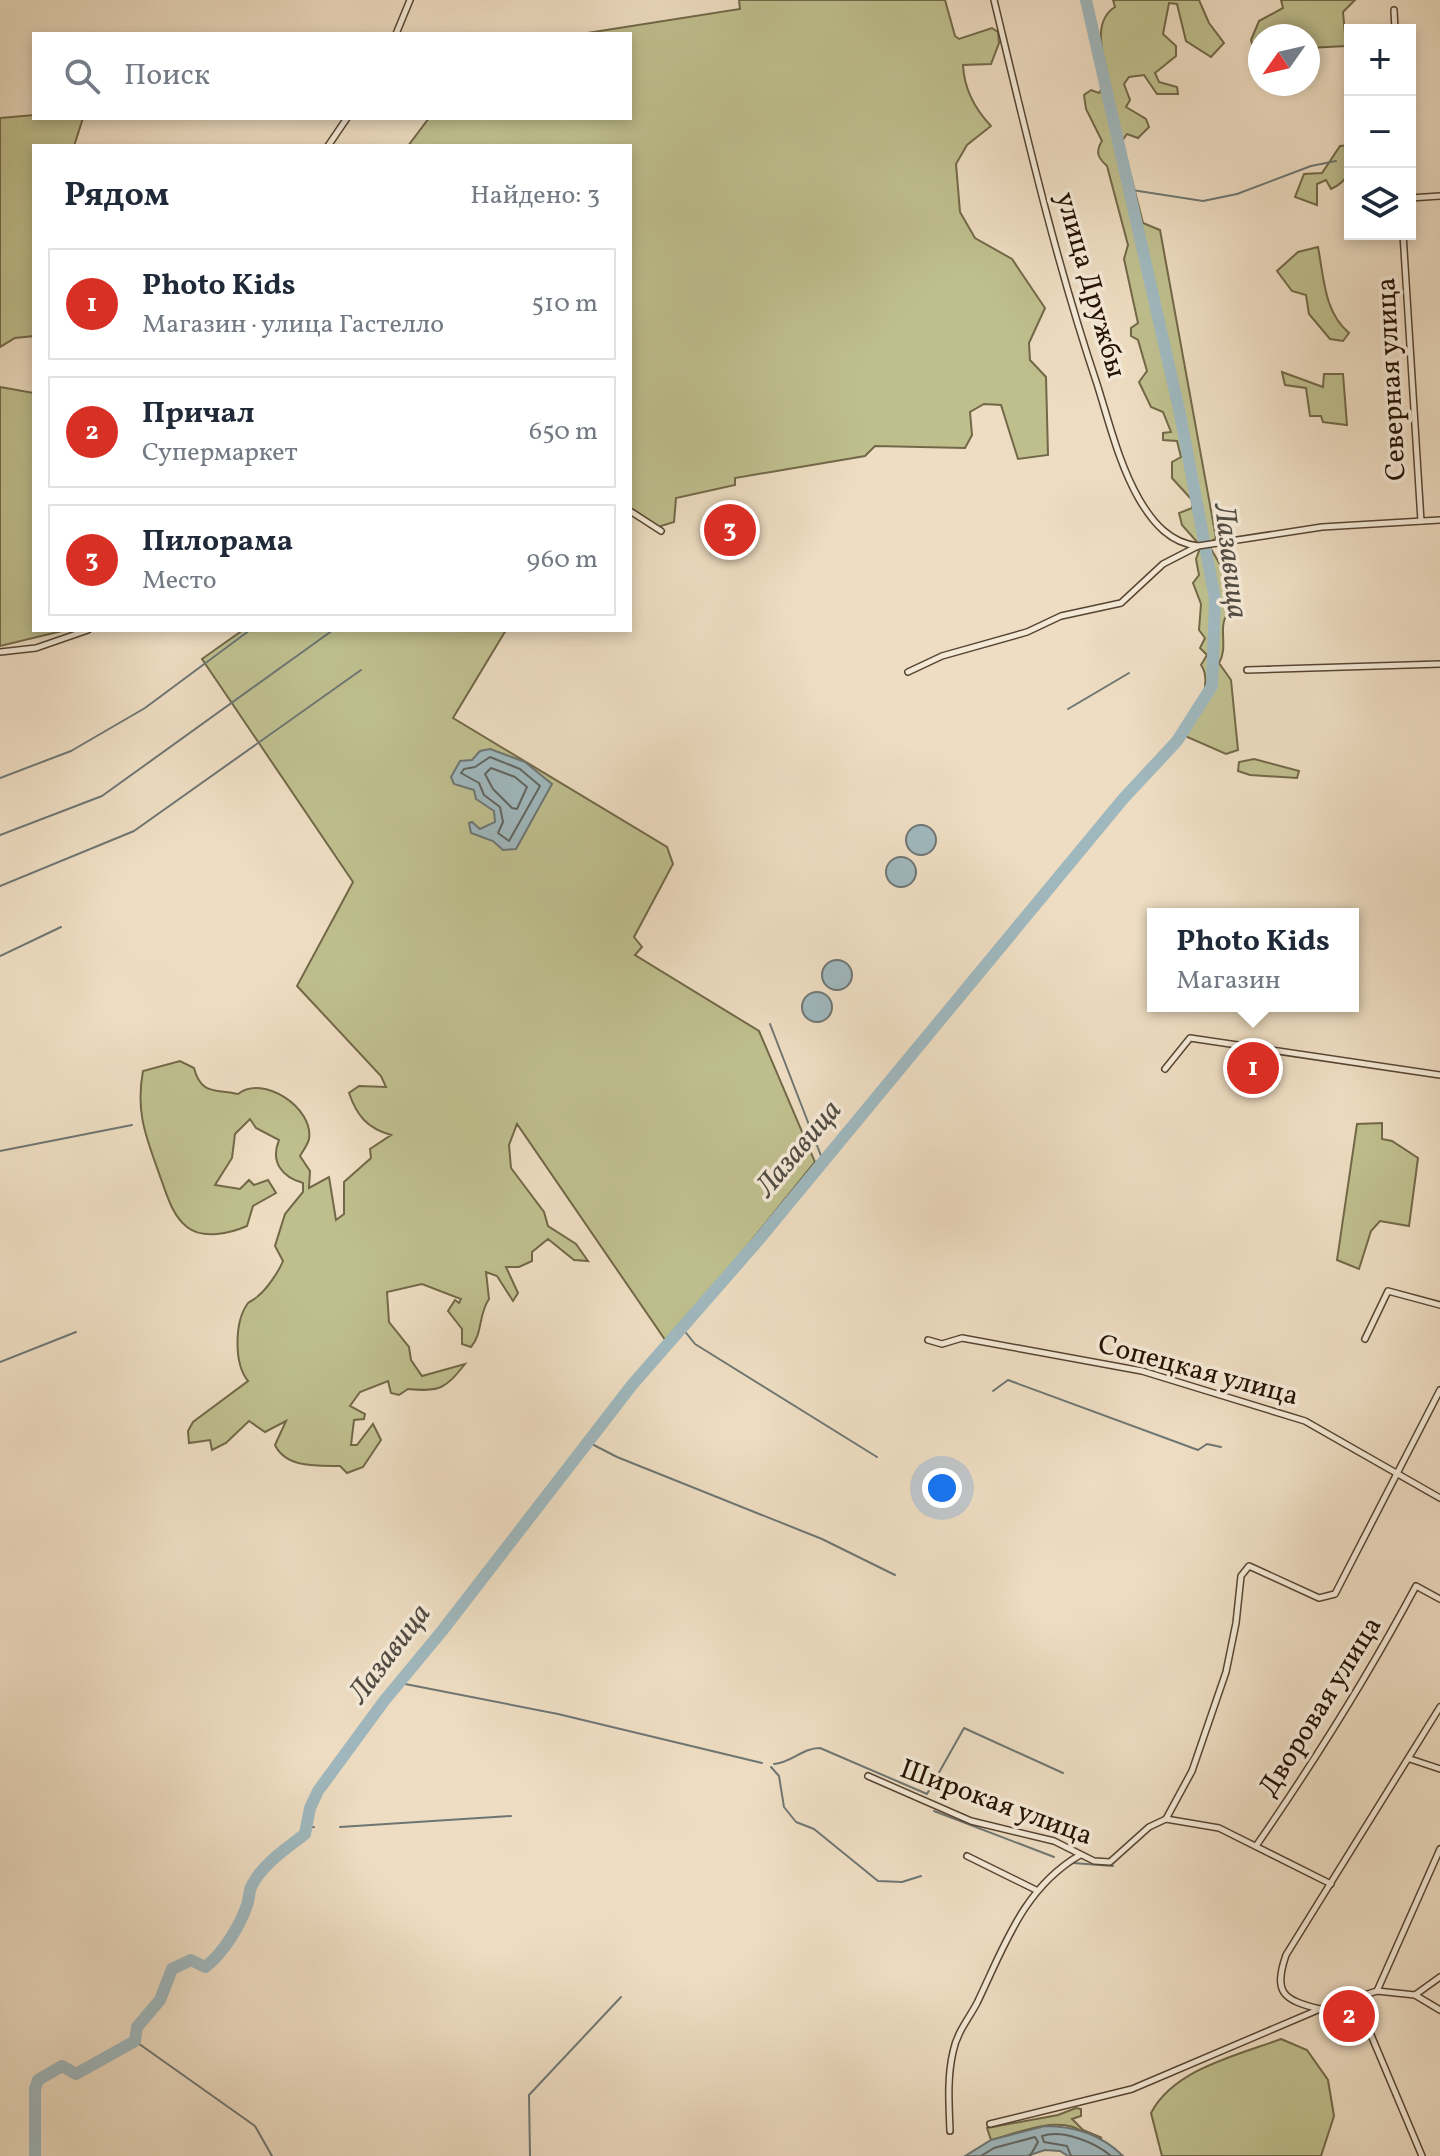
<!DOCTYPE html>
<html lang="ru">
<meta charset="utf-8">
<style>
body{margin:0;font-family:Vollkorn,serif;background:#f6f6f7;color:#1f2937}
.controls{position:absolute;right:24px;top:24px;display:grid;overflow:hidden;border-radius:0px;box-shadow:0 4px 12px #0003}
.controls button{width:72px;height:72px;display:grid;place-items:center;padding:0;border:0;border-bottom:2px solid #e0e1e3;background:#fff;color:#1f2937;font:40px sans-serif}
.compass{position:absolute;left:1248px;top:24px;width:72px;height:72px;border-radius:50%;background:#fff;box-shadow:0 4px 12px #0003;rotate:236deg}
.you{position:absolute;left:942px;top:1488px;width:28px;height:28px;margin:-20px;border:6px solid #fff;border-radius:50%;background:#1a73e8;box-shadow:0 0 0 12px #1a73e833}
.badge{display:grid;place-items:center;width:52px;height:52px;border-radius:50%;background:#d93025;color:#fff;font-size:26px;font-weight:700}
.pin{position:absolute;translate:-50% -50%;border:4px solid #fff;box-shadow:0 2px 8px #0006}
.popup{position:absolute;left:1147px;top:908px;width:212px;height:104px;box-sizing:border-box;display:grid;place-content:center;border-radius:0px;background:#fff;filter:drop-shadow(0 2px 6px #0005);font-size:26px;white-space:nowrap;color:#747a83}
.popup b{font-size:30px;color:#1f2937}
.popup::after{content:'';position:absolute;left:50%;top:100%;margin-left:-16px;border:16px solid transparent;border-top-color:#fff}
.list{margin:0;padding:0;list-style:none}
h2{display:flex;justify-content:space-between;align-items:center;height:104px;margin:0;padding:0 32px;font-size:34px}
h2 small{font-size:26px;font-weight:400;color:#747a83}
.list li{display:grid;grid-template-columns:52px 1fr auto;gap:24px;align-items:center;box-sizing:border-box;height:112px;margin:0 16px 16px;padding:0 16px;border:2px solid #e0e1e3;border-radius:0px}
.list b{display:block;font-size:30px;white-space:nowrap}
.list p{margin:0;font-size:26px;white-space:nowrap;color:#747a83}
.list em{font-size:26px;font-style:normal;color:#747a83}
.icon{flex:none;width:44px;height:44px;fill:none;stroke:currentColor;stroke-width:2;stroke-linecap:round;stroke-linejoin:round}
.map{position:relative;flex:none;width:1440px;height:2156px;overflow:hidden}
.search{position:absolute;background:#fff;box-shadow:0 4px 12px #0003;left:32px;top:32px;width:600px;height:88px;display:flex;align-items:center;gap:20px;box-sizing:border-box;padding:0 28px;border-radius:0px;color:#747a83;font-size:30px}
.panel{position:absolute;background:#fff;box-shadow:0 4px 12px #0003;left:32px;top:144px;width:600px;height:488px;border-radius:0px}
.map>svg:first-child{display:block}
.green{fill:#bfbf8e;stroke:#726848;stroke-width:2}
.water{fill:#9fb8be;stroke:#6e7673;stroke-width:2}
.lines{fill:none;stroke-linecap:round;stroke-linejoin:round}
.shore{stroke:#626560;stroke-width:2}
.stream{stroke:#6e7673;stroke-width:2}
.river{stroke:#9fb8be;stroke-width:12}
.street-casing{stroke:#574532;stroke-width:8}
.street{stroke:#f4e9d7;stroke-width:5}
.labels{text-anchor:middle;dominant-baseline:central;stroke-width:7;stroke-linejoin:round;paint-order:stroke}
.street-label{font-size:28px;fill:#251202;stroke:#f4e9d7}
.water-label{font-size:30px;font-style:italic;fill:#504c44;stroke:#f4e9d7}
</style>
<div class="map">
<svg width="1440" height="2156" viewBox="0 0 1440 2156">
<rect width="100%" height="100%" fill="#eeddc2"/>
<filter id="stains"><feTurbulence type="fractalNoise" baseFrequency=".0025" numOctaves="4"/><feColorMatrix values="0 0 0 0 .2 0 0 0 0 .09 0 0 0 0 .02 0 0 0 .5 -.17"/></filter>
<radialGradient id="worn" r=".72"><stop offset=".6" stop-color="#630" stop-opacity="0"/><stop offset="1" stop-color="#630" stop-opacity=".3"/></radialGradient>
<g class="green">
<path d="M739,0h206l10,36 4,3 33,-11 6,4 1,11 -8,21 -28,1c1,23 12,44 28,61l-24,19 -11,19 4,48 15,26 37,21 33,49 -16,35 1,17 16,17 2,78 -30,4 -17,-54 -17,-1 -14,8 2,23 -7,13 -90,-2 -10,10 -130,22v7l-59,13 -2,24 -16,5 -28,-19v-362h-222l21,-28h201v-84h-49l159,-25z"/>
<path d="M1113,0h86l10,23 15,20 -13,14 -25,-16 -9,-37 -8,-1 -6,31 13,12v10l-21,17 4,9 18,5 1,7h-21l-13,-19 -15,2 -5,7 6,16 -4,7 20,12 3,8 -11,11 -11,-4 -5,7 21,82 17,7 56,308 -6,5 -13,-1 -15,-17 -3,-12 13,-5v-8l-20,-22v-16l9,-5 -4,-16 -14,-1v-7l8,-1 -8,-20 -12,-5 -12,-25 8,-11 -9,-31 -7,-4v-8l7,-5 -14,-64 4,-14 -21,-79c-9,-8 -12,-14 -5,-25l-16,-32 -2,-14 7,-5 8,3 9,-15c-4,-22 -17,-56 7,-71z"/>
<path d="M1281,0h74l-12,12 3,34 -38,2v-12h-48v13l-6,1 -3,-10 8,-19 24,-13z"/>
<path d="M34,115v3h49l-9,28h-40v190l-19,2 -15,9v-229z"/>
<path d="M1350,145c0,21 3,34 -19,44l-5,-9 -9,4v21l-22,-8 9,-23 18,-1 18,-27z"/>
<path d="M1318,247c6,31 6,65 31,86l-6,8 -13,-2 -21,-25 -3,-19 -14,-4 -15,-20 21,-19z"/>
<path d="M1282,372l41,15 1,-13h19l4,51 -24,-3 -2,-6h-11l-4,-28 -21,-3z"/>
<path d="M0,387l34,6v237h32l-66,16z"/>
<path d="M1211,549l14,24 3,40c-11,14 1,34 -9,50l12,17 7,70 -12,4 -41,-18 -4,-7c4,-12 9,-12 16,-20 8,-10 12,-34 4,-44l6,-10 -7,-7 5,-10 -6,-8 2,-26 -8,-21 6,-8 -3,-16 3,-8z"/>
<path d="M243,630h263l-53,88 214,129 6,17 -39,73 8,10 -7,8 124,76 56,131 -147,182 -151,-220 -8,21 2,23 33,44 4,14 28,18 12,17 -14,-1 -26,-21 -16,13v9l-13,6h-13l12,26 -5,8 -16,-25 -11,-4 3,27c-11,16 -6,34 -18,48l-9,-3v-15l-14,-18 7,-11 4,3 2,-4 -39,-15 -35,8 2,30 20,25 2,13 11,16 43,-12c-20,25 -25,28 -57,25l-9,6 -8,-2 -3,-12 -28,11 -10,14 15,8 -1,5 -10,1 -3,25h6l16,-21 8,16 -18,27 -16,6 -7,-7c-23,0 -54,2 -65,-21l11,-24 -21,11 -16,-11 -23,22 -14,7 -2,-10 -21,3 -1,-12 5,-9 55,-41c-14,-17 -14,-59 0,-78 1,-1 10,-6 10,-7 9,-7 21,-25 25,-35l-8,-15 10,-32 18,-22v-9c-21,-6 -33,-21 -24,-43l-23,-12 -6,-9 -15,15 -3,24 -17,27 25,4 9,-9 5,5 14,-5 8,13 -23,13 -6,20c-16,7 -44,14 -60,1 -15,-12 -20,-32 -26,-48 -14,-40 -26,-65 -18,-108l37,-10 14,7c7,27 21,21 44,26 25,-20 76,14 71,45 -1,5 -6,12 -9,17l10,15 -1,17 20,-11 7,43 8,-6v-32l27,-24 -1,-9 21,-14c-24,-7 -34,-19 -42,-42l10,-7 27,1 -5,-11 -84,-90 56,-104 -151,-223z"/>
<path d="M1254,759l45,12 -2,7 -47,-3 -12,-4 1,-9z"/>
<path d="M1382,1123v16l10,2 26,17 -9,68 -29,-5 -9,10 -12,38 -22,-9 20,-136z"/>
<path d="M1281,2039l26,11 21,30 6,36 -13,40h-159l-11,-43c23,-44 87,-58 130,-74z"/>
<path d="M1076,2108l5,1v7l-9,3 11,11 19,8c-13,-1 -18,-7 -29,-11 -25,-8 -58,7 -82,13l-4,-12 71,-13z"/>
</g>
<g class="water">
<path d="M490,749l35,13 27,22 -36,65 -13,1 -10,-9 -22,-8 -2,-10 3,-1 8,7 15,-7 -1,-11 -18,-12 -2,-9 -20,-6 -3,-7 9,-16 12,-1 8,-9z"/>
<circle cx="921" cy="840" r="15"/>
<circle cx="901" cy="872" r="15"/>
<circle cx="837" cy="975" r="15"/>
<circle cx="817" cy="1007" r="15"/>
<path d="M1045,2126c30,0 57,9 78,30h-55l-8,-5 -15,-1 -18,6h-62l26,-16z"/>
</g>
<g class="lines">
<g class="shore">
<path d="M490,757l30,12 20,17 -31,55 -11,-8 5,-11 -3,-15 -16,-12 -5,-12 -18,-10 3,-4 11,-2z"/>
<path d="M491,768l24,9 12,10 -10,22 -5,-1 -19,-19 -8,-15z"/>
<path d="M981,2156l13,-8 41,-11 3,5 -8,14"/>
<path d="M1071,2156l-4,-10 -23,-4 -2,-6c21,-7 54,7 69,20"/>
</g>
<g class="stream">
<path d="M1132,190l71,11 34,-7 74,-28 25,-5"/>
<path d="M1068,709l61,-36"/>
<path d="M0,778l71,-27 74,-43 105,-78"/>
<path d="M0,835l102,-39 231,-166"/>
<path d="M0,886l134,-55 227,-161"/>
<path d="M0,956l61,-29"/>
<path d="M770,1024l53,137"/>
<path d="M0,1151l132,-26"/>
<path d="M683,1329l12,15 182,113"/>
<path d="M0,1362l76,-30"/>
<path d="M993,1391l15,-11 190,70 9,-6 14,3"/>
<path d="M586,1441l31,16 205,82 73,36"/>
<path d="M400,1683l158,31 204,49"/>
<path d="M774,1764c17,-1 28,-16 46,-16l107,46 37,-66 99,45"/>
<path d="M771,1767l8,9 5,31 12,15 18,7 64,52 24,1 19,-6"/>
<path d="M934,1811l120,46"/>
<path d="M340,1827l171,-11"/>
<path d="M307,1828l7,-1"/>
<path d="M1073,1863l40,3"/>
<path d="M135,2041l120,85 17,30"/>
<path d="M530,2156l-1,-61 92,-98"/>
</g>
<path class="river" d="M35,2156v-67l3,-9 24,-14 14,8 59,-33 2,-14 23,-27 12,-31 19,-9 14,7c17,-12 35,-41 42,-62 2,-5 2,-13 4,-18 10,-22 36,-39 54,-53l5,-26 8,-17 66,-90 58,-70 190,-246 124,-142 367,-444 54,-58 35,-55 3,-87 -35,-185 -94,-414"/>
<defs>
<g id="street">
<path d="M994,0c31,129 61,259 103,384 12,38 22,80 42,115 14,24 31,44 59,47"/>
<path d="M1394,10l1,20"/>
<path d="M396,34l14,-34"/>
<path d="M328,146l19,-28"/>
<path d="M1410,198l30,-2"/>
<path d="M1403,234l18,287"/>
<path d="M630,511l31,20"/>
<path d="M0,652l36,-4 52,-18"/>
<path d="M1247,670l193,-6"/>
<path d="M908,672l34,-16 85,-24 34,-16 60,-13 42,-39 35,-18 124,-19 118,-7"/>
<path d="M1165,1069l25,-31 250,37"/>
<path d="M1365,1339l23,-48 52,14"/>
<path d="M928,1340l14,4 20,-6 180,33 163,50 135,77"/>
<path d="M1410,1759l30,10"/>
<path d="M868,1776l103,45 83,20 40,20 16,1 39,-35 17,-8 26,-48 34,-99 10,-49 5,-47 8,-10 70,32 16,-4 105,-204"/>
<path d="M1166,1819l53,9 112,56"/>
<path d="M1256,1846c58,-84 112,-170 160,-260l24,13"/>
<path d="M967,1856l69,34"/>
<path d="M1377,1991l63,-142"/>
<path d="M1415,1995l25,-18"/>
<path d="M1355,1997l67,159"/>
<path d="M1320,2009c-37,-9 -47,-16 -34,-54l154,-248"/>
<path d="M990,2124l142,-35 188,-80 57,-18 38,4 25,15"/>
<path d="M950,2131c-1,-27 -3,-53 3,-79 4,-20 15,-32 24,-49 27,-56 46,-115 103,-148"/>
</g>
</defs>
<use href="#street" class="street-casing"/>
<use href="#street" class="street"/>
</g>
<g class="labels">
<g class="street-label">
<text transform="translate(1090 285) rotate(74)">улица Дружбы</text>
<text transform="translate(1392 379) rotate(-93)">Северная улица</text>
<text transform="translate(1198 1371) rotate(15)">Сопецкая улица</text>
<text transform="translate(1321 1707) rotate(-58)">Дворовая улица</text>
<text transform="translate(996 1803) rotate(20)">Широкая улица</text>
</g>
<g class="water-label">
<text transform="translate(1230 561) rotate(83)">Лазавица</text>
<text transform="translate(799 1149) rotate(-50)">Лазавица</text>
<text transform="translate(390 1654) rotate(-53)">Лазавица</text>
</g>
</g>
<rect width="100%" height="100%" filter="url(#stains)"/>
<rect width="100%" height="100%" fill="url(#worn)"/>
</svg>
<div class="controls">
<button>+</button>
<button>−</button>
<button><svg class="icon" aria-label="layers" viewBox="0 0 24 24"><path d="M12 4l9 5-9 5-9-5zM3 14l9 5 9-5"/></svg></button>
</div>
<svg class="compass" viewBox="-18 -18 36 36"><path d="M0-13l5 13h-10z" fill="#e53935"/><path d="M0 13l5-13h-10z" fill="#747a83"/></svg>
<div class="you"></div>
<div class="pin badge" style="left:1253px;top:1068px">1</div>
<div class="popup"><b>Photo Kids</b>Магазин</div>
<div class="pin badge" style="left:1349px;top:2016px">2</div>
<div class="pin badge" style="left:730px;top:530px">3</div>
<div class="search"><svg class="icon" aria-label="search" viewBox="0 0 24 24"><circle cx="10" cy="10" r="6"/><path d="M15 15l6 6"/></svg>Поиск</div>
<section class="panel">
<h2>Рядом<small>Найдено: 3</small></h2>
<ul class="list">
<li><span class="badge">1</span><div><b>Photo Kids</b><p>Магазин · улица Гастелло</p></div><em>510 m</em></li>
<li><span class="badge">2</span><div><b>Причал</b><p>Супермаркет</p></div><em>650 m</em></li>
<li><span class="badge">3</span><div><b>Пилорама</b><p>Место</p></div><em>960 m</em></li>
</ul>
</section>
</div>
